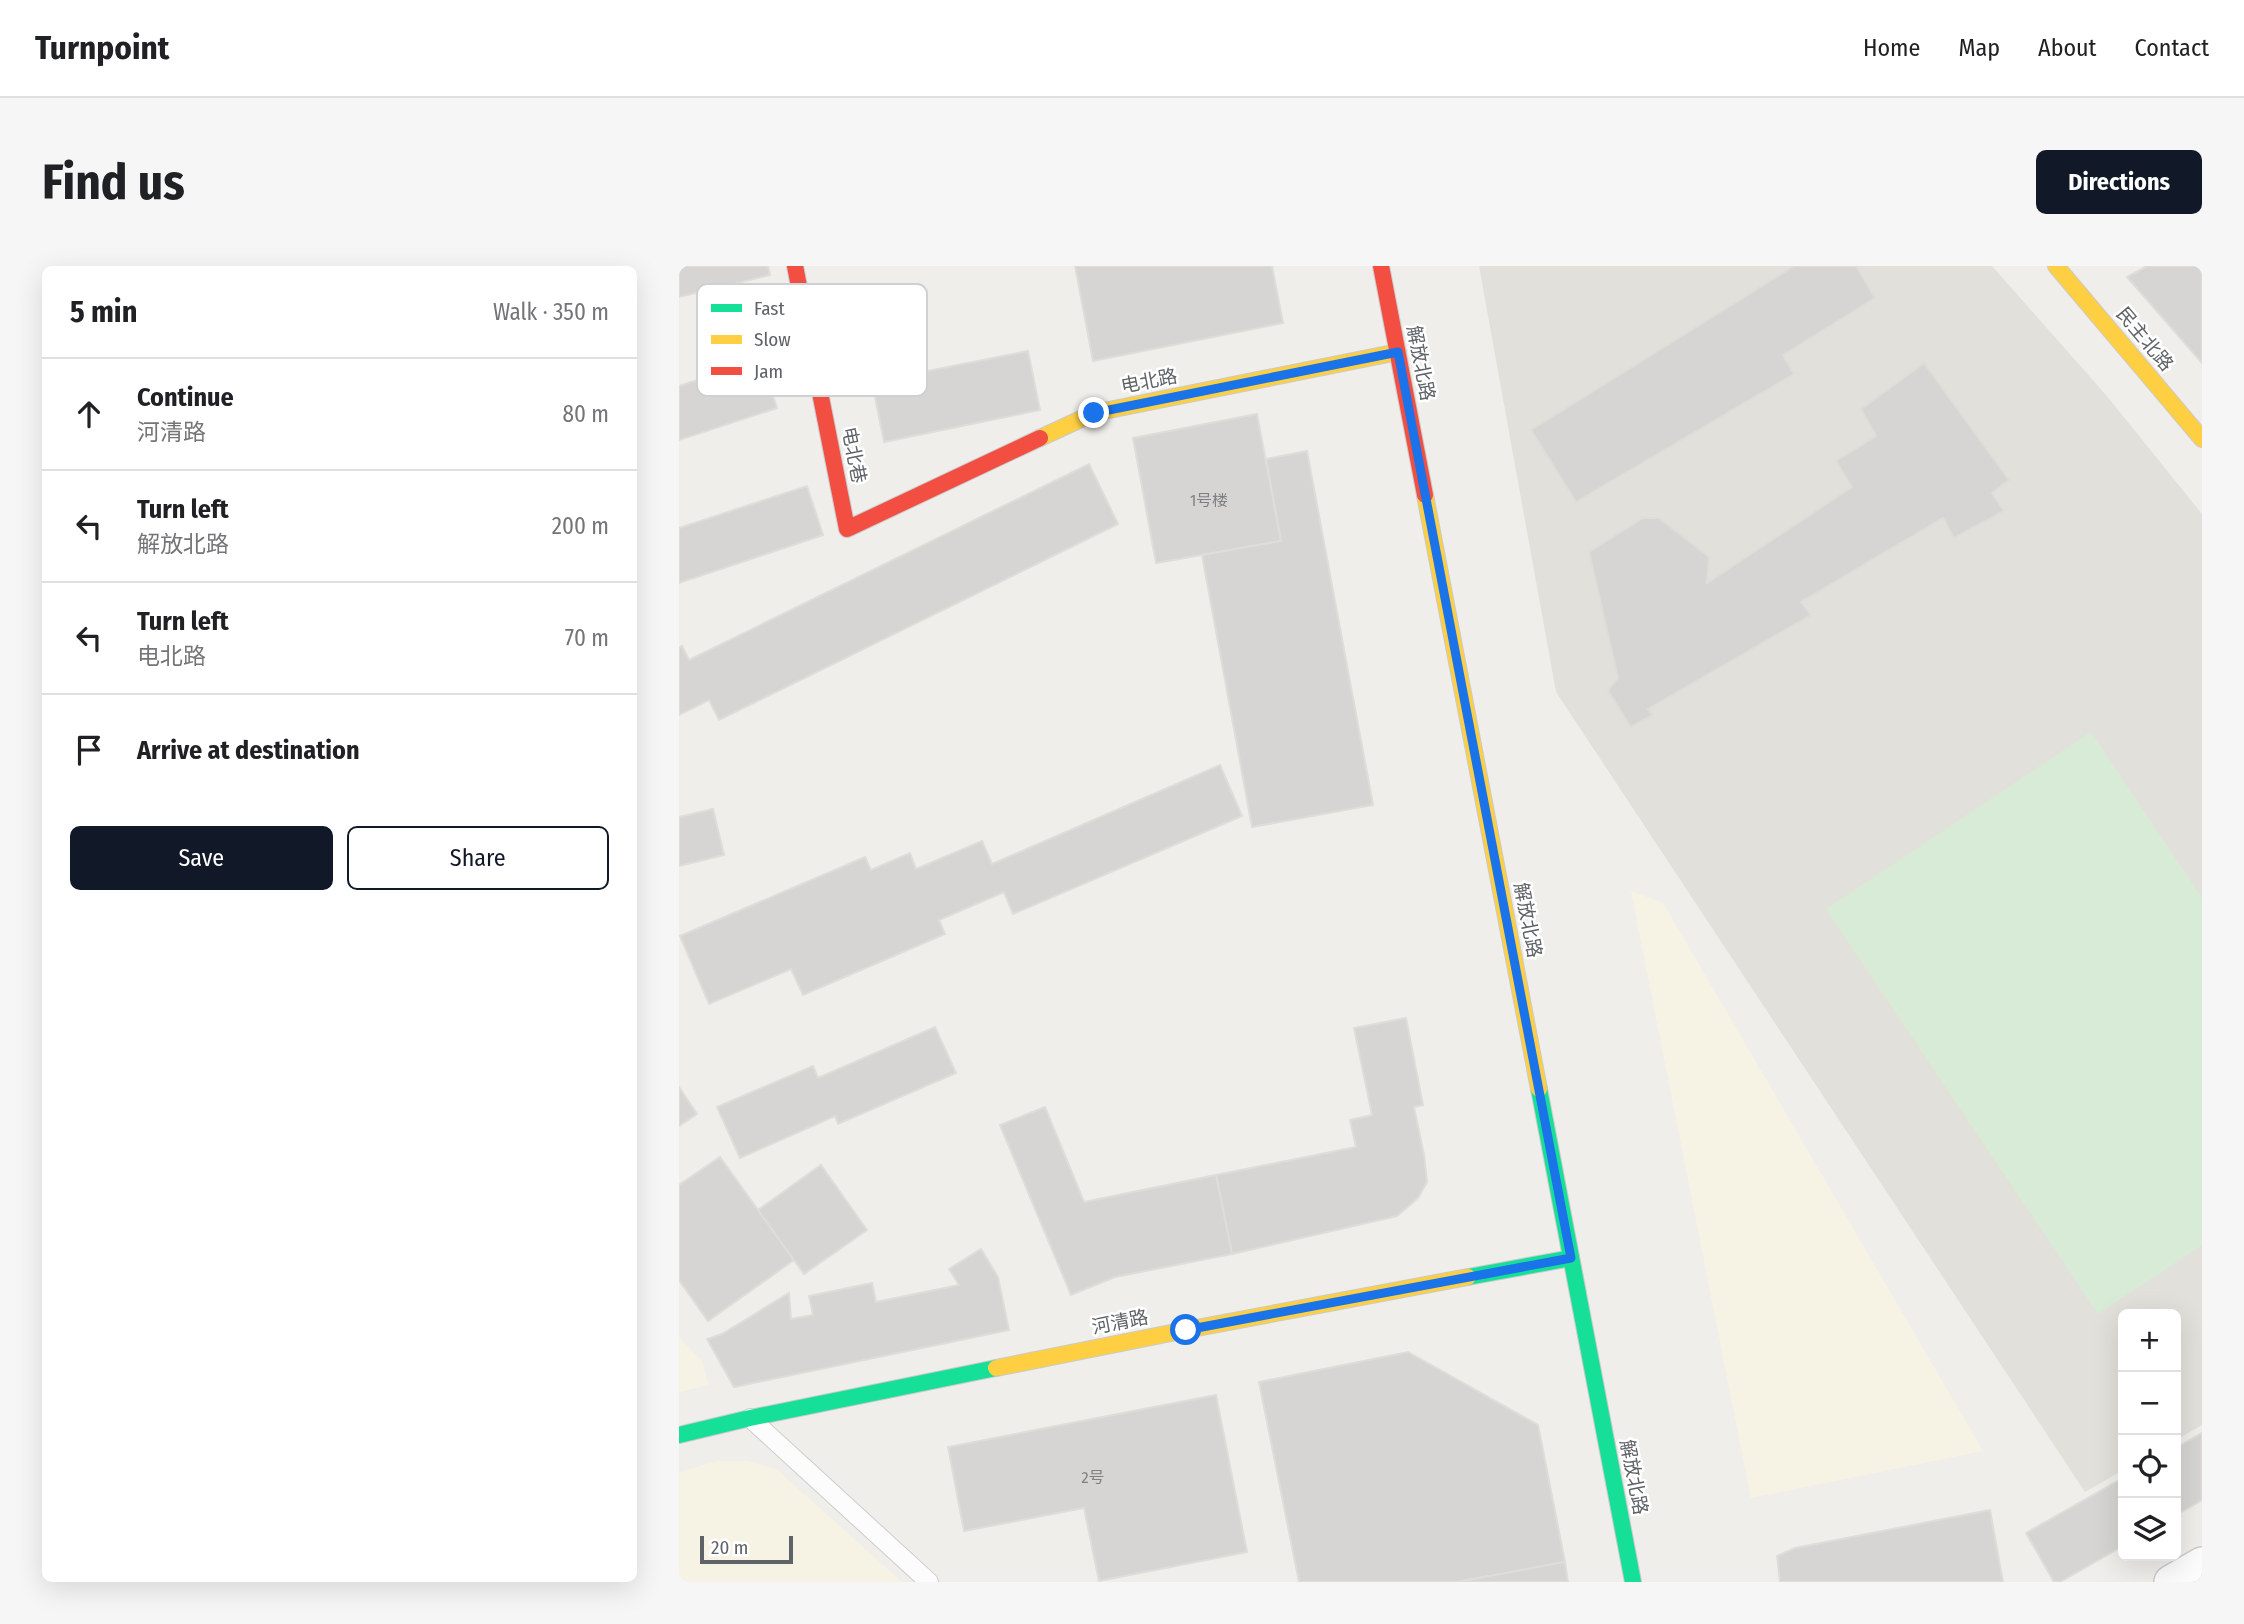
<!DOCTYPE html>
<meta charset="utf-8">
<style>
body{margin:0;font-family:"Fira Sans Condensed","Noto Sans SC",sans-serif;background:#f6f6f6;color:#202124}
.controls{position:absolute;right:21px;bottom:21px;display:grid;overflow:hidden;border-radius:10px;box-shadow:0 7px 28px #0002}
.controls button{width:63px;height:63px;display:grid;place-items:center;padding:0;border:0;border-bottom:2px solid #e0e0e0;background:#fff;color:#202124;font:35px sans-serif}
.scale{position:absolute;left:21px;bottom:18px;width:93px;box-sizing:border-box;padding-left:7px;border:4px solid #5f6368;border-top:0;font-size:19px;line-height:24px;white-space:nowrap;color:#5f6368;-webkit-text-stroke:5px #fff;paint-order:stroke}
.stop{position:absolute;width:21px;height:21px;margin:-16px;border:5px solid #1a73e8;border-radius:50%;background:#fff}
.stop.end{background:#1a73e8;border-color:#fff;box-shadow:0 2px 7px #0008}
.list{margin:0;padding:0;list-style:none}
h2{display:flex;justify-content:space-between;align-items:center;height:91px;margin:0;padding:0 28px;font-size:30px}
h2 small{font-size:23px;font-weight:400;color:#757577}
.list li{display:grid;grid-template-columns:46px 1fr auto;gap:21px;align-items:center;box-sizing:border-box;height:112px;padding:0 28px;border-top:2px solid #e0e0e0}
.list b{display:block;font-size:26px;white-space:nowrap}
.list p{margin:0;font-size:23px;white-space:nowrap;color:#757577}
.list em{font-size:23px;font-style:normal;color:#757577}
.actions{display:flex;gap:14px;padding:21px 28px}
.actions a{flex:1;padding:16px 0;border:2px solid #111827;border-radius:10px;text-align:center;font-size:24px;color:#111827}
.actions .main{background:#111827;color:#fff}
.icon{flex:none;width:38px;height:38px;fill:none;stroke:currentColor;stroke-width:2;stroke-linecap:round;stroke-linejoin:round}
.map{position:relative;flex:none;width:1523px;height:1316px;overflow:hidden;border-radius:10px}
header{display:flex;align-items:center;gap:42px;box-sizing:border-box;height:98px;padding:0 35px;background:#fff;border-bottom:2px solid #e0e0e0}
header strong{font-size:33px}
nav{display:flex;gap:38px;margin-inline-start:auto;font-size:24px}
.intro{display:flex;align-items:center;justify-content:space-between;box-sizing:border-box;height:168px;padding:0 42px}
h1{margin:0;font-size:49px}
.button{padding:18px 32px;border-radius:10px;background:#111827;color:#fff;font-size:24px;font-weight:700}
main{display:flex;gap:42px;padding:0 42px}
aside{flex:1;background:#fff;border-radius:10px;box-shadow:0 7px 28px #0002}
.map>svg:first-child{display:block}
.commercial{fill:#f7f3e4}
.education{fill:#e2e0da}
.green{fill:#d8ebd6}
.building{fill:#d6d5d3;stroke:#deddd9;stroke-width:2}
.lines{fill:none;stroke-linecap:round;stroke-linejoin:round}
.lane-casing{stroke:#cbcccc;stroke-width:20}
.street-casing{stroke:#cbcccc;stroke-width:36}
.fast-casing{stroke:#cacacb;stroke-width:18}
.slow-casing{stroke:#cacacb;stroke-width:18}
.jam-casing{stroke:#cacacb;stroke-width:18}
.lane{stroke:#fdfcfc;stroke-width:18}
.street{stroke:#fdfcfc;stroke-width:33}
.fast{stroke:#16e098;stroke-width:16}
.slow{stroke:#ffcf43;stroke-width:16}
.jam{stroke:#f24e42;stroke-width:16}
.route{stroke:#1a73e8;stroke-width:9}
.labels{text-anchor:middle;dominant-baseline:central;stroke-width:5;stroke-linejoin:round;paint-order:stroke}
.number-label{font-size:16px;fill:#7e8184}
.street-label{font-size:19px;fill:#5f6368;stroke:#fff}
.key{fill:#fff;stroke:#cfd0d2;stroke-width:2}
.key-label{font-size:19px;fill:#5f6368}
</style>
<header>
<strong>Turnpoint</strong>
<nav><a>Home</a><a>Map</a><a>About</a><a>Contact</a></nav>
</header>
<div class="intro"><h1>Find us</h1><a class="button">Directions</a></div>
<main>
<aside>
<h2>5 min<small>Walk · 350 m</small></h2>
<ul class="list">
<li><svg class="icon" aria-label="ahead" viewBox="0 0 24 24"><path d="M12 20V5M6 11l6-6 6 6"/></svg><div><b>Continue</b><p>河清路</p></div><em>80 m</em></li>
<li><svg class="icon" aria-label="left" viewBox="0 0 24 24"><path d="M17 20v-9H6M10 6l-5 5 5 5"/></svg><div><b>Turn left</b><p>解放北路</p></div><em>200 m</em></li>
<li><svg class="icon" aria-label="left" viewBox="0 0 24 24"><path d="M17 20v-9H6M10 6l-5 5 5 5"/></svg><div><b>Turn left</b><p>电北路</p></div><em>70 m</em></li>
<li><svg class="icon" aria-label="arrive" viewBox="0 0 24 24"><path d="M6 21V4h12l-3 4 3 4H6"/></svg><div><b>Arrive at destination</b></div></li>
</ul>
<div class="actions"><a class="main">Save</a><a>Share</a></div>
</aside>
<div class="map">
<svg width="1523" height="1316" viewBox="0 0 1523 1316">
<rect width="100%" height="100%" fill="#efeeea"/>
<g class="commercial">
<path d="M952,625l32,12 320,548 -232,47z"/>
<path d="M0,1071l23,24 6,24 -29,7z"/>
<path d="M39,1195h29l29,8 126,113h-223v-110z"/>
</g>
<path class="education" d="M800,0h513l114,129 96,119v911l-26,15v-126h-53v156l-38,22 -529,-800z"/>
<path class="green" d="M1412,466l111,166v347l-104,69 -272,-405z"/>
<g class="building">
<path d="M0,0h89l2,9 -91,22z"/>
<path d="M396,0h197l11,57 -190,38z"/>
<path d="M1115,0h62l19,32 -92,57 11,19 -218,128 -45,-72z"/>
<path d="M1468,0h55v97l-75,-86z"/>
<path d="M349,85l12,59 -156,32 -12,-60z"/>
<path d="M82,93l16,49 -98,32v-54z"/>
<path d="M1245,97l85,117 -17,13 12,18 -50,27 -11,-20 -142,84 10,13 -163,94 5,6 -22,12 -23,-36 10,-13 -29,-126 54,-34h16l50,39 -2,26 145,-96 -16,-26 40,-25 -15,-27z"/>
<path d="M578,148l24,127 -125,22 -23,-125z"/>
<path d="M628,185l66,354 -121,22 -50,-272 79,-14 -15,-82z"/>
<path d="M410,198l29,60 -399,196 -10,-20 -30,15v-67l3,-2 7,14z"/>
<path d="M128,220l16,49 -144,48v-55z"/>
<path d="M541,499l22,51 -229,98 -9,-22 -65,28 6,14 -142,61 -12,-26 -82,35 -29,-68 185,-79 6,13 39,-17 6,16 66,-28 10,23z"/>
<path d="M34,543l11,46 -45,11v-49z"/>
<path d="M727,752l17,87 -9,2 10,48 3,27 -9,16 -21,18 -165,38 -16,-79 140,-28 -6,-27 22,-5 -18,-87z"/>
<path d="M256,761l21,46 -118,51 -3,-8 -95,42 -23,-51 96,-41 5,12z"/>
<path d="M0,821l18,27 -18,12z"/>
<path d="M366,841l39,95 132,-27 16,79 -117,23 -44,18 -71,-170z"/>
<path d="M41,891l74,103 -86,61 -29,-41v-95z"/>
<path d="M142,899l46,65 -63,44 -46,-64z"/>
<path d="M302,983l17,28 11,53 -275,57 -27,-48 15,-5 67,-41 2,26 22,-4 -4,-19 63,-13 4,19 83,-17 -10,-16z"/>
<path d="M729,1086l130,73 27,137 -108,20h-158l-40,-200z"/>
<path d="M537,1129l31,157 -148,29 -15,-73 -120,23 -16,-84z"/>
<path d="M1523,1167v67l-26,15v-67z"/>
<path d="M1444,1212v68l-63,36h-6l-28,-49z"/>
<path d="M1311,1244l13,72h-223l-3,-26 18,-8z"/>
<path d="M886,1296l3,20h-111z"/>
</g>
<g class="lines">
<defs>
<path id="lane" d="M71,1152l179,164"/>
<path id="street" d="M1492,1316l31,-18"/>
<g id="fast">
<path d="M860,823l94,493"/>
<path d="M789,1011l103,-19"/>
<path d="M0,1169l71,-17 246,-50"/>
</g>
<g id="slow">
<path d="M1377,0l146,173"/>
<path d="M361,172l54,-25 304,-61"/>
<path d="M746,229l114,594"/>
<path d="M317,1102l190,-38 282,-53"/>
</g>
<g id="jam">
<path d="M116,0l52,263 193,-91"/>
<path d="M702,0l44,229"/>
</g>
</defs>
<use href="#lane" class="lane-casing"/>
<use href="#street" class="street-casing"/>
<use href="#fast" class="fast-casing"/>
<use href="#slow" class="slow-casing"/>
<use href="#jam" class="jam-casing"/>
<use href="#lane" class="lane"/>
<use href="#street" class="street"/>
<use href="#fast" class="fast"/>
<use href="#slow" class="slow"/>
<use href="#jam" class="jam"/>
</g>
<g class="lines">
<path class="route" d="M415,147l304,-61 173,906 -385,72"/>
</g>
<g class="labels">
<g class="number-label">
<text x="530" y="234">1号楼</text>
<text x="414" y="1211">2号</text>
</g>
<g class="street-label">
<text transform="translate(1466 73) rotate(50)">民主北路</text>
<text transform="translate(742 97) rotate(79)">解放北路</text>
<text transform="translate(470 115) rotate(-11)">电北路</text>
<text transform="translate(175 189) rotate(79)">电北巷</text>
<text transform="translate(849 654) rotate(79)">解放北路</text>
<text transform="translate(441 1056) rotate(-11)">河清路</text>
<text transform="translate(955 1211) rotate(79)">解放北路</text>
</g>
</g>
<rect x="18" y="18" width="230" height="112" rx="10" class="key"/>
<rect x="32" y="38" width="31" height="8" fill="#16e098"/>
<rect x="32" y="69" width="31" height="9" fill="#ffcf43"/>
<rect x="32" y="101" width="31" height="8" fill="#f24e42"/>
<g class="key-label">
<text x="75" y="49">Fast</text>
<text x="75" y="80">Slow</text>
<text x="75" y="112">Jam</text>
</g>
</svg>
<div class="controls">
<button>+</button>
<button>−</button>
<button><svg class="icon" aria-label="locate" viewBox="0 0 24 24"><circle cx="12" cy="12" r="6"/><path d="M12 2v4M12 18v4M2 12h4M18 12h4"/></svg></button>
<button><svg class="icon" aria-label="layers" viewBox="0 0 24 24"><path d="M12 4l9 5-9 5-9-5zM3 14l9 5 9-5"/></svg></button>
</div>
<div class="scale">20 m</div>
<div class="stop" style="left:507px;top:1064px"></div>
<div class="stop end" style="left:415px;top:147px"></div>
</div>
</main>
